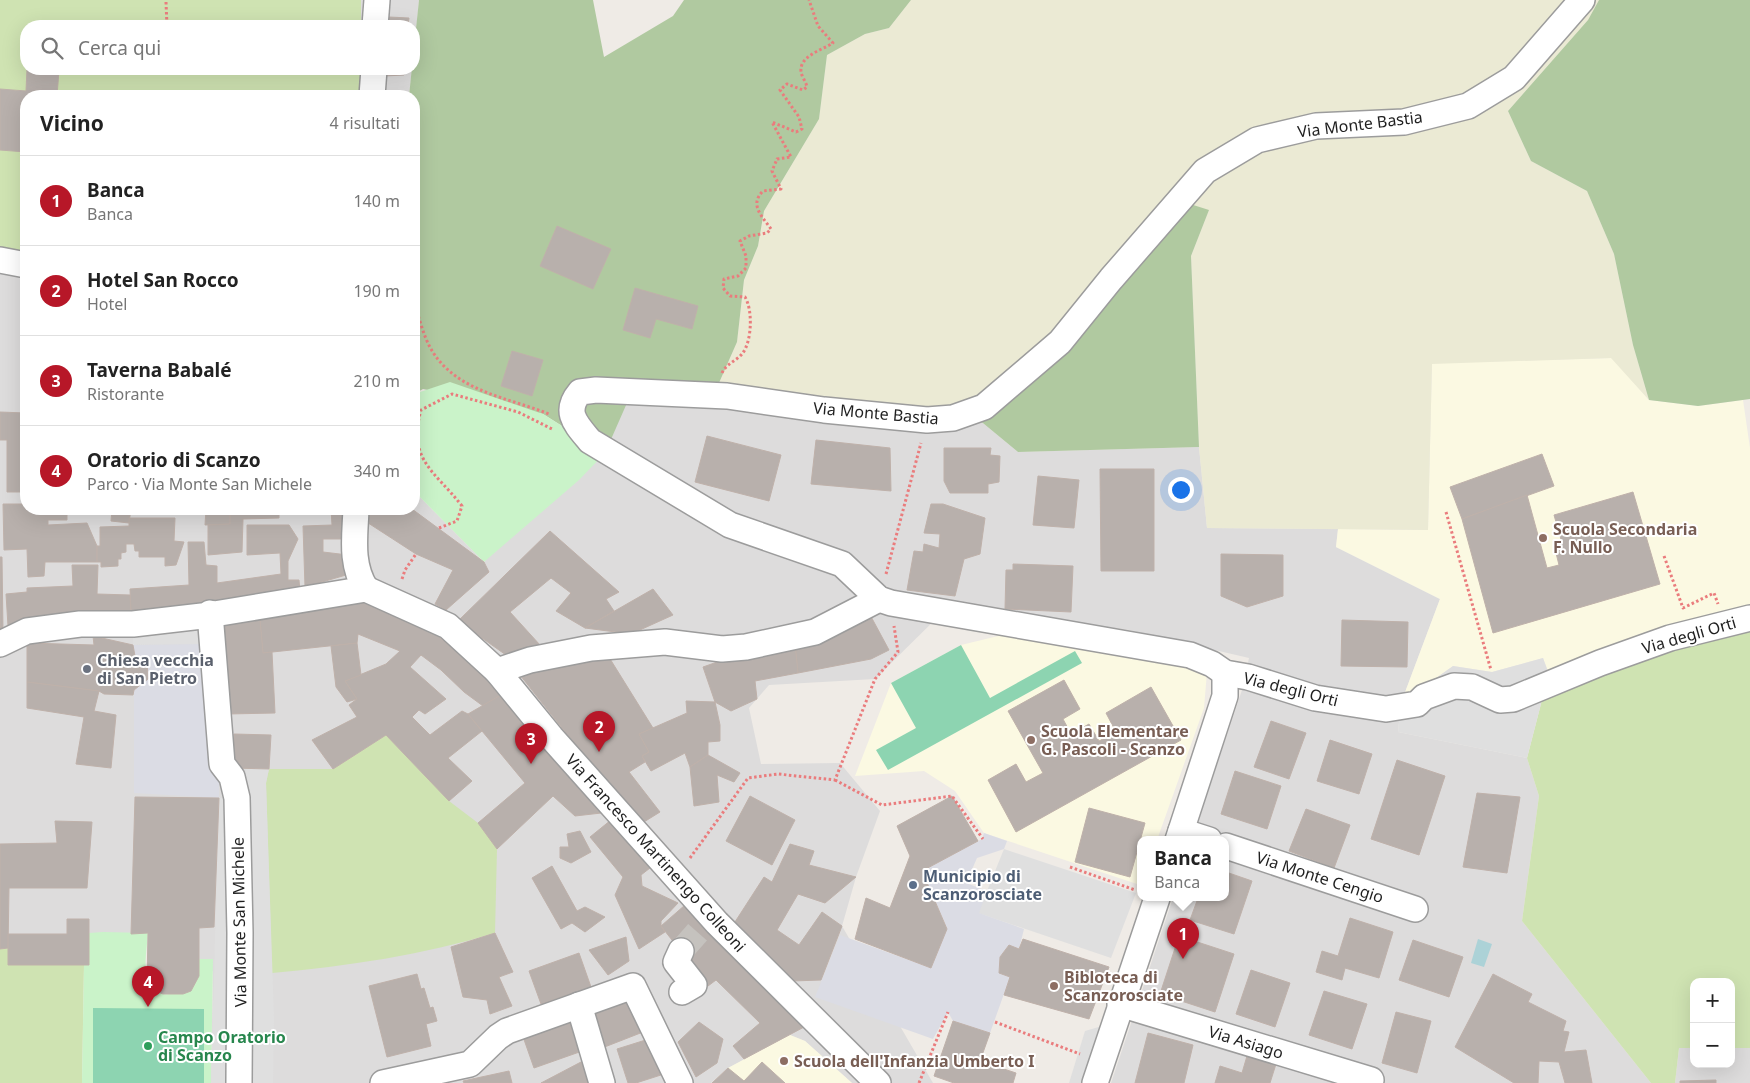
<!DOCTYPE html>
<html lang="it">
<meta charset="utf-8">
<style>
body{margin:0;font-family:"Noto Sans",sans-serif;background:#f6f6f6;color:#222}
.controls{position:absolute;right:15px;bottom:15px;display:grid;overflow:hidden;border-radius:10px;box-shadow:0 5px 20px #0002}
.controls button{width:45px;height:45px;display:grid;place-items:center;padding:0;border:0;border-bottom:1px solid #e0e0e0;background:#fff;color:#222;font:25px sans-serif}
.you{position:absolute;left:1180px;top:489px;width:18px;height:18px;margin:-12px;border:4px solid #fff;border-radius:50%;background:#1a73e8;box-shadow:0 0 0 8px #1a73e833}
.badge{display:grid;place-items:center;width:32px;height:32px;border-radius:50%;background:#b71728;color:#fff;font-size:16px;font-weight:700}
.pin{position:absolute;translate:-50% -41px;filter:drop-shadow(0 1px 2px #0008)}
.pin::after{content:'';position:absolute;top:26px;width:18px;height:15px;background:inherit;clip-path:polygon(0 0,100% 0,50% 100%)}
.popup{position:absolute;left:1137px;top:836px;width:92px;height:65px;box-sizing:border-box;display:grid;place-content:center;border-radius:10px;background:#fff;filter:drop-shadow(0 1px 4px #0005);font-size:16px;white-space:nowrap;color:#767676}
.popup b{font-size:19px;color:#222}
.popup::after{content:'';position:absolute;left:50%;top:100%;margin-left:-10px;border:10px solid transparent;border-top-color:#fff}
.list{margin:0;padding:0;list-style:none}
h2{display:flex;justify-content:space-between;align-items:center;height:65px;margin:0;padding:0 20px;font-size:21px}
h2 small{font-size:16px;font-weight:400;color:#767676}
.list li{display:grid;grid-template-columns:32px 1fr auto;gap:15px;align-items:center;box-sizing:border-box;height:90px;padding:0 20px;border-top:1px solid #e0e0e0}
.list b{display:block;font-size:19px;white-space:nowrap}
.list p{margin:0;font-size:16px;white-space:nowrap;color:#767676}
.list em{font-size:16px;font-style:normal;color:#767676}
.icon{flex:none;width:28px;height:28px;fill:none;stroke:currentColor;stroke-width:2;stroke-linecap:round;stroke-linejoin:round}
.map{position:relative;flex:none;width:1750px;height:1083px;overflow:hidden}
.search{position:absolute;background:#fff;box-shadow:0 5px 20px #0002;left:20px;top:20px;width:400px;height:55px;display:flex;align-items:center;gap:12px;box-sizing:border-box;padding:0 18px;border-radius:20px;color:#767676;font-size:19px}
.panel{position:absolute;background:#fff;box-shadow:0 5px 20px #0002;left:20px;top:90px;width:400px;height:425px;border-radius:20px}
.map>svg:first-child{display:block}
.residential{fill:#dddcdc}
.education{fill:#fbf9e2}
.farmland{fill:#ebead4}
.grass{fill:#cfe3b2}
.forest{fill:#b0c9a0}
.park{fill:#caf3c9}
.pitch{fill:#8dd4b1}
.parking{fill:#dfdfdf}
.plaza{fill:#dbdce4}
.water{fill:#acd2d7}
.building{fill:#b8b0ac;stroke:#bfb1aa}
.lines{fill:none;stroke-linecap:round;stroke-linejoin:round}
.street-tunnel{stroke:#c5c2be;stroke-width:25;stroke-dasharray:25 12;stroke-linecap:butt}
.street-casing{stroke:#9c9c9c;stroke-width:28}
.path{stroke:#ea7c7d;stroke-width:3;stroke-dasharray:2.5 2.5;stroke-linecap:butt}
.street{stroke:#fff;stroke-width:25}
.education-dot{fill:#8d6e63;stroke:#fff;stroke-width:2}
.worship-dot{fill:#6b7280;stroke:#fff;stroke-width:2}
.service-dot{fill:#5c6f8a;stroke:#fff;stroke-width:2}
.leisure-dot{fill:#2e9e5b;stroke:#fff;stroke-width:2}
.labels{text-anchor:middle;dominant-baseline:central;stroke-width:4;stroke-linejoin:round;paint-order:stroke}
.street-label{font-size:16px;fill:#1f1f1f;stroke:#fff}
.education-label{font-size:16px;font-weight:bold;fill:#785e54;stroke:#fff;text-anchor:start}
.worship-label{font-size:16px;font-weight:bold;fill:#5b616d;stroke:#fff;text-anchor:start}
.service-label{font-size:16px;font-weight:bold;fill:#4e5e75;stroke:#fff;text-anchor:start}
.leisure-label{font-size:16px;font-weight:bold;fill:#27864d;stroke:#fff;text-anchor:start}
</style>
<div class="map">
<svg width="1750" height="1083" viewBox="0 0 1750 1083">
<rect width="100%" height="100%" fill="#efebe6"/>
<g class="residential">
<path d="M361,0h58l-5,53v-27h-53z"/>
<path d="M362,69h50l-3,27h-77l6,-2h24z"/>
<path d="M0,253l26,4v252h388v-18l70,71 150,-175 338,27 46,38 181,-5 8,81 131,1 -2,18 104,52 -39,104 -3,29 129,26 12,38 -17,125 129,162h-540l62,-185h53v-58h-34l51,-153 6,-29 -120,-28 -179,-25 -75,74 -106,6 -20,23 12,56 79,-1 40,48 -24,66 -14,49 91,157h-81l-47,-42 -15,-6 -62,33 -17,15h-500l2,-112 -14,5 -8,15 -28,3 -10,-4 -6,-7 1,-50 -17,1 -42,31h-81l-8,-16z"/>
<path d="M1679,1048h15v16h37v-16h19v35h-75z"/>
</g>
<g class="education">
<path d="M1612,358l37,42 49,6 45,-6 7,48v167l-200,62 -7,-19 -51,14 -39,-6 -52,37 39,-104 -104,-52 2,-18 90,1 4,-167z"/>
<path d="M1019,631l114,16 74,25 -3,36 -47,132h-17v45l-156,-52 -29,-42 -31,-20 -69,5 36,-93 70,-38z"/>
<path d="M790,1035l15,6 47,42h-140l16,-15z"/>
</g>
<path class="farmland" d="M911,0h688l-11,20 -80,91 23,50 56,30 27,63 19,91 16,55 -38,-42 -179,6 -4,166 -221,-2 -8,-81 -8,-191 18,-46 -155,122 -82,82 -257,-22 22,-50 7,-62 14,-34 6,-35 55,-92 8,-64 38,-21 24,-6z"/>
<g class="grass">
<path d="M0,0h361v26h-335v43h336v25l-178,2 -73,-6 -1,6h-84v161l-26,-4z"/>
<path d="M1750,625v423h-19v-66h-37v66h-15l-4,35h-24l-129,-162 17,-125 -12,-38 16,-62 19,-12z"/>
<path d="M386,735l63,66 29,22 19,26 -2,84c-72,22 -147,33 -223,40l-6,-190 3,-14h64z"/>
<path d="M8,948v17h76l-2,118h-82v-134z"/>
</g>
<g class="forest">
<path d="M419,0h174l11,57 69,-41 11,-16h227l-22,28 -24,6 -38,21 -8,64 -55,92 -6,35 -14,34 -7,62 -22,50 -81,-5 -29,66 -62,-39 -120,-25 -9,5v-298h-5z"/>
<path d="M1599,0h151v399l-52,7 -49,-6 -16,-55 -19,-91 -27,-63 -56,-30 -23,-50 80,-91z"/>
<path d="M1168,197l41,13 -18,46 8,191 -181,5 -46,-38 82,-82z"/>
</g>
<g class="park">
<path d="M450,382l93,32 62,39 -26,27 -95,82 -70,-71v-97z"/>
<path d="M103,932l45,1c-1,18 -10,57 15,61 8,1 19,-2 28,-3l8,-15v-17h14l-2,124h-129l2,-118 5,-32z"/>
</g>
<g class="pitch">
<path d="M961,645l29,53 85,-47 7,12 -194,107 -12,-20 40,-22 -25,-45z"/>
<path d="M93,1008l111,1v74h-111z"/>
</g>
<g class="parking">
<path d="M202,616l5,28 -74,1v-21z"/>
<path d="M1543,658l7,19 -7,19 -16,62 -129,-26 3,-29 52,-37 39,6z"/>
<path d="M246,768l23,1 -3,14 8,235 -1,65h-62l8,-285h18l3,135z"/>
<path d="M1004,849l132,44 -25,65 -133,-45z"/>
<path d="M1102,1026l-20,57h-13l16,-52z"/>
</g>
<g class="plaza">
<path d="M207,644l12,124v30l-85,-5v-103l14,-11 -1,-21 -12,-2 -2,-11z"/>
<path d="M984,833l23,8 -3,8 -27,9 -11,25 21,8 -8,22 45,16 -5,20 -10,-4 -9,12 -1,16 11,4 -20,56 -37,-12 -5,-9 -15,27 -118,-42 25,-62 91,33 16,-40 -25,-57 60,-32z"/>
</g>
<path class="water" d="M1478,939l14,5 -8,23 -13,-4z"/>
<g class="building">
<path d="M389,17l20,1 -1,8h-20z"/>
<path d="M27,69l32,1 -2,26h-31v56l-26,-2v-61l26,2z"/>
<path d="M385,69h20l-1,6 -20,1z"/>
<path d="M557,226l54,23 -18,40 -53,-23z"/>
<path d="M635,288l63,18 -6,23 -36,-10 -6,19 -27,-8z"/>
<path d="M512,351l31,9 -11,36 -31,-10z"/>
<path d="M0,412l25,1 1,79h-19v-52h-7z"/>
<path d="M707,436l74,19 -12,46 -74,-19z"/>
<path d="M816,440l74,8 1,43 -80,-7z"/>
<path d="M944,448h47l-1,7 10,1 -1,26 -11,2v9h-38l-6,-12z"/>
<path d="M1542,454l12,32 -92,33 -12,-32z"/>
<path d="M1100,469h54v102h-53z"/>
<path d="M1038,476l41,4 -5,48 -41,-3z"/>
<path d="M1633,492l27,92 -167,49 -31,-114 65,-24 20,73 12,-3 -5,-20 8,-2 -8,-28z"/>
<path d="M3,504h23v5h41v11h-19v5l39,-2 10,23v16h-52l-1,14 -16,1 -1,-28 -23,1z"/>
<path d="M931,504h12l42,14 -5,36 -16,5 -9,37 -48,-6 7,-39 9,1 1,-8 15,4 1,-14 -16,-1z"/>
<path d="M112,509h19l-2,14 -18,-2z"/>
<path d="M206,509h24v15l-25,1z"/>
<path d="M331,509h18l-1,30h-25v13l25,3 -2,20 -41,12 -2,-61 29,-1z"/>
<path d="M363,509h49l72,53 5,10 -43,38 -11,-6 18,-34 -37,-16 -54,-35z"/>
<path d="M230,512h49v6l-36,1 -1,33 -34,3v-30l22,-1z"/>
<path d="M129,518h46l-1,23 10,1 -8,23 -11,1v-9h-26v-6h-4l-1,-7h-8v8l-5,1v6h-3v7l-17,1v-5h-4v-16h3v-19l29,-1z"/>
<path d="M247,525h42l9,14 -10,22v19h11l1,11 -169,22 -1,-24 59,-4 -1,-43h16l2,23 11,1v17l64,-9 -1,-21 -33,2z"/>
<path d="M550,531l69,61 -13,7 8,12 -29,17 -29,-17 15,-18 -20,-15 -41,34 30,33 -18,13 -16,-3 -48,-34z"/>
<path d="M1221,554l62,1v41l-36,11 -26,-11z"/>
<path d="M0,557h2l1,75h-3z"/>
<path d="M1013,564l60,2 -2,46 -66,-3 1,-39h7z"/>
<path d="M72,565h26l-1,29 33,1 1,18 -63,-1 -60,14 -2,-32 21,-2v-4l46,-2z"/>
<path d="M653,589l20,26 -42,19 -46,-6z"/>
<path d="M363,597l54,22 89,73 -23,14 -19,-14 -23,-22 -20,-15 -11,12 36,32 -21,15 -6,-4 -7,7 18,18 32,-24 6,3 14,17 -34,27 24,23 -23,20 -63,-66 -53,34 -21,-29 45,-23 -8,-12 8,-6 -12,-18 41,-17 14,-13 -42,-17 -1,9 -94,10 -4,-44z"/>
<path d="M259,609l4,44 9,-1 3,61 -47,1 -4,-96z"/>
<path d="M868,611l21,39 -18,9 -73,14 -3,-29z"/>
<path d="M1342,620l66,2 -1,45 -66,-1z"/>
<path d="M93,636l40,9 2,11 12,2 1,21 -14,11 -1,5 -29,-1 -5,-3 -72,-9v-39l67,2z"/>
<path d="M357,643l4,32 -16,6 12,18 -10,3 -11,-15 -5,-41z"/>
<path d="M795,644l3,29 -43,8 2,18 -26,12 -16,-9 -12,-35 17,-6 3,-10z"/>
<path d="M607,654l46,74 -14,6 10,18 -7,4 3,6 -16,10 31,40 -21,13 -123,-155z"/>
<path d="M1064,680l16,29 -17,10 8,15 18,-10 10,17 17,-9 -10,-19 45,-26 30,53 -165,92 -28,-52 28,-16 10,18 17,-9 -35,-62z"/>
<path d="M27,682l72,9 -5,20 22,4 -5,53 -35,-4 8,-47 -57,-9z"/>
<path d="M506,692l104,120 -35,4 -22,-20 -56,53 -19,-26 47,-40 -57,-69z"/>
<path d="M686,701l29,1 5,23v16l-12,1v13l-18,12 -5,-14 -34,18 -9,-15 7,-4 -10,-18 48,-21z"/>
<path d="M1271,721l35,12 -17,46 -35,-12z"/>
<path d="M234,734l37,1 -2,34 -36,-1z"/>
<path d="M1330,740l42,14 -13,40 -42,-13z"/>
<path d="M708,755l32,18 -6,9 -17,-7 2,27 -25,4 -4,-39z"/>
<path d="M1397,760l48,16 -26,79 -48,-16z"/>
<path d="M1235,771l46,15 -14,43 -46,-15z"/>
<path d="M1477,793l43,4 -13,76 -44,-6z"/>
<path d="M750,796l45,24 -23,45 -46,-24z"/>
<path d="M952,796l26,45 -56,30 25,58 -16,39 -76,-29 11,-41 24,10 20,-52 -13,-30z"/>
<path d="M135,797l84,1 -5,129 -15,1v48l-8,15 -8,3h-20l-10,-4 -6,-7 1,-50 -17,1z"/>
<path d="M1089,808l56,15 -15,54 -55,-15z"/>
<path d="M1306,809l44,16 -16,43 -45,-17z"/>
<path d="M611,820l39,48 -9,7 1,11 36,17 -17,18v5l4,6 -26,17 -24,-54 8,-18 -33,-40z"/>
<path d="M55,821l37,1 -5,66h-78l-1,60 -8,1v-105l57,-1z"/>
<path d="M580,831l11,21 -20,11 -11,-5v-11h9l-2,-13z"/>
<path d="M790,844l24,7 -5,14 47,12 -31,26 -27,-9 -21,36 22,15 23,-33 20,14 -21,54 -29,1 -59,-56 31,-48 8,5z"/>
<path d="M552,866l25,45 8,-4 20,10 -20,15 -13,-9 -11,6 -29,-51z"/>
<path d="M1226,872l26,9 -18,53 -44,-14 8,-22h28z"/>
<path d="M685,905l121,121 -62,33 -11,-13 27,-23 -44,-43 -8,6 -47,-60z"/>
<path d="M1350,918l43,14 -14,46 -34,-10 -3,12 -26,-8 6,-21 16,5z"/>
<path d="M67,919h22v46h-81v-31h59z"/>
<path d="M495,933l18,39 -14,5 13,29 -22,8 -3,-14 -24,-3 -12,-50z"/>
<path d="M1179,936l55,18 -19,58 -55,-18z"/>
<path d="M626,937l3,24 -21,14 -19,-25z"/>
<path d="M1023,939l86,28 -20,52 -85,-24 6,-18 -11,-4 1,-16 9,-12 10,4z"/>
<path d="M1413,940l50,17 -14,40 -50,-17z"/>
<path d="M579,953l12,34 -50,17 -12,-33z"/>
<path d="M1251,970l39,13 -15,44 -39,-13z"/>
<path d="M417,974l4,15 3,-1 6,20 3,-1 4,14 -11,3 5,22 -44,11 -18,-71z"/>
<path d="M1493,974l39,20 -4,8 38,19 -3,10 6,1 -5,20 22,-2 6,33h-27l-6,-21 -20,-1 -1,22h-24l-59,-36z"/>
<path d="M1324,991l43,13 -15,45 -43,-14z"/>
<path d="M627,994l16,38 -41,16 -16,-38z"/>
<path d="M1396,1012l35,9 -14,52 -35,-10z"/>
<path d="M572,1013l13,37 -51,18 -13,-37z"/>
<path d="M953,1021l37,12 -10,28 36,12 -3,10h-59l-20,-7z"/>
<path d="M699,1022l24,17 -6,24 -21,14 -18,-35z"/>
<path d="M1148,1033l45,12 -9,38h-49z"/>
<path d="M652,1038l12,36 -28,9h-8l-11,-34z"/>
<path d="M1247,1056l29,8 -6,19h-55l5,-17 22,7z"/>
<path d="M581,1062l11,21h-51z"/>
<path d="M762,1062l23,21h-73l16,-15 16,13z"/>
<path d="M509,1071l3,12h-48l-1,-2z"/>
<path d="M1716,1080v3h-36v-2z"/>
</g>
<g class="lines">
<path class="street-tunnel" d="M681,951l23,-26"/>
<defs>
<g id="street">
<path d="M1582,0l-68,78 -46,28 -64,16 -88,4 -59,14 -52,31 -94,108 -51,63 -76,65 -31,11 -26,2 -103,-10 -97,-14 -131,-6 -16,2c-17,20 -4,32 10,49l140,84 112,39 37,35 12,4 299,52 22,9 13,9 23,4 67,21 71,11 31,-5 7,-7 30,-11 18,1 28,13 13,-1 87,-36 70,-25 80,-20"/>
<path d="M375,26l2,-26"/>
<path d="M372,96l2,-27"/>
<path d="M0,260l26,5"/>
<path d="M356,509c-1,27 -6,55 10,80"/>
<path d="M210,613l12,151 10,13 5,21 3,135 -1,150"/>
<path d="M0,644l27,-13 53,-7h53l69,-8 164,-27 82,37 49,45 54,66 166,186 161,160"/>
<path d="M497,671l33,-11 61,-12 74,-6 57,7 24,-2 69,-15 64,-33"/>
<path d="M1181,831l28,9"/>
<path d="M1178,840l47,-144v-23"/>
<path d="M1226,846l189,63"/>
<path d="M681,951l-5,11 18,23 -12,7"/>
<path d="M1120,1004l251,76"/>
<path d="M579,1005l23,78"/>
<path d="M383,1083l87,-19 28,-27 9,-6 126,-45 47,97"/>
<path d="M1095,1083l62,-185"/>
</g>
</defs>
<use href="#street" class="street-casing"/>
<g class="path">
<path d="M166,2l1,24"/>
<path d="M414,302c5,15 9,33 17,47 25,43 76,48 118,65"/>
<path d="M722,373c4,-9 14,-12 20,-19 10,-12 11,-44 3,-57l-15,-1 -7,-8 1,-9 14,-3 8,-8v-12l-6,-15 9,-5 18,-3 4,-4c-9,-13 -22,-24 -8,-38l18,-2 -9,-18 5,-12 14,-2 -19,-35 24,10 6,-3 -3,-12 -19,-27 7,-6 16,6 4,-3c-1,-5 -5,-10 -6,-15 -2,-16 21,-22 32,-29l-15,-17 -9,-26"/>
<path d="M1446,512l45,158"/>
<path d="M439,528l18,-7 5,-15c-27,-35 -55,-46 -41,-96l31,-16 66,18 34,17"/>
<path d="M1664,556l19,52 31,-15 4,11"/>
<path d="M886,574l35,-131"/>
<path d="M402,579l3,-9 11,-16"/>
<path d="M835,780l47,25 70,-9 31,43"/>
<path d="M690,858l58,-80 30,-4 57,6 40,-101 23,-27 -4,-26"/>
<path d="M1070,867l65,23"/>
<path d="M972,873l20,6"/>
<path d="M995,1022l85,32"/>
<path d="M919,1083l29,-71"/>
</g>
<use href="#street" class="street"/>
</g>
<g class="education-dot">
<circle cx="1543" cy="538" r="5"/>
<circle cx="1031" cy="740" r="5"/>
<circle cx="1054" cy="986" r="5"/>
<circle cx="784" cy="1061" r="5"/>
</g>
<circle class="worship-dot" cx="87" cy="669" r="5"/>
<circle class="service-dot" cx="913" cy="885" r="5"/>
<circle class="leisure-dot" cx="148" cy="1046" r="5"/>
<g class="labels">
<g class="street-label">
<text transform="translate(1360 124) rotate(-7)">Via Monte Bastia</text>
<text transform="translate(876 413) rotate(5)">Via Monte Bastia</text>
<text transform="translate(1689 635) rotate(-16)">Via degli Orti</text>
<text transform="translate(1291 689) rotate(14)">Via degli Orti</text>
<text transform="translate(656 853) rotate(48)">Via Francesco Martinengo Colleoni</text>
<text transform="translate(1320 877) rotate(18)">Via Monte Cengio</text>
<text transform="translate(239 922) rotate(-91)">Via Monte San Michele</text>
<text transform="translate(1246 1042) rotate(17)">Via Asiago</text>
</g>
<g class="education-label">
<text x="1553" y="529">Scuola Secondaria<tspan x="1553" dy="18">F. Nullo</tspan></text>
<text x="1041" y="731">Scuola Elementare<tspan x="1041" dy="18">G. Pascoli - Scanzo</tspan></text>
<text x="1064" y="977">Bibloteca di<tspan x="1064" dy="18">Scanzorosciate</tspan></text>
<text x="794" y="1061">Scuola dell'Infanzia Umberto I</text>
</g>
<g class="worship-label">
<text x="97" y="660">Chiesa vecchia<tspan x="97" dy="18">di San Pietro</tspan></text>
</g>
<g class="service-label">
<text x="923" y="876">Municipio di<tspan x="923" dy="18">Scanzorosciate</tspan></text>
</g>
<g class="leisure-label">
<text x="158" y="1037">Campo Oratorio<tspan x="158" dy="18">di Scanzo</tspan></text>
</g>
</g>
</svg>
<div class="controls">
<button>+</button>
<button>−</button>
</div>
<div class="you"></div>
<div class="pin badge" style="left:1183px;top:959px">1</div>
<div class="popup"><b>Banca</b>Banca</div>
<div class="pin badge" style="left:599px;top:752px">2</div>
<div class="pin badge" style="left:531px;top:764px">3</div>
<div class="pin badge" style="left:148px;top:1007px">4</div>
<div class="search"><svg class="icon" aria-label="search" viewBox="0 0 24 24"><circle cx="10" cy="10" r="6"/><path d="M15 15l6 6"/></svg>Cerca qui</div>
<section class="panel">
<h2>Vicino<small>4 risultati</small></h2>
<ul class="list">
<li><span class="badge">1</span><div><b>Banca</b><p>Banca</p></div><em>140 m</em></li>
<li><span class="badge">2</span><div><b>Hotel San Rocco</b><p>Hotel</p></div><em>190 m</em></li>
<li><span class="badge">3</span><div><b>Taverna Babalé</b><p>Ristorante</p></div><em>210 m</em></li>
<li><span class="badge">4</span><div><b>Oratorio di Scanzo</b><p>Parco · Via Monte San Michele</p></div><em>340 m</em></li>
</ul>
</section>
</div>
